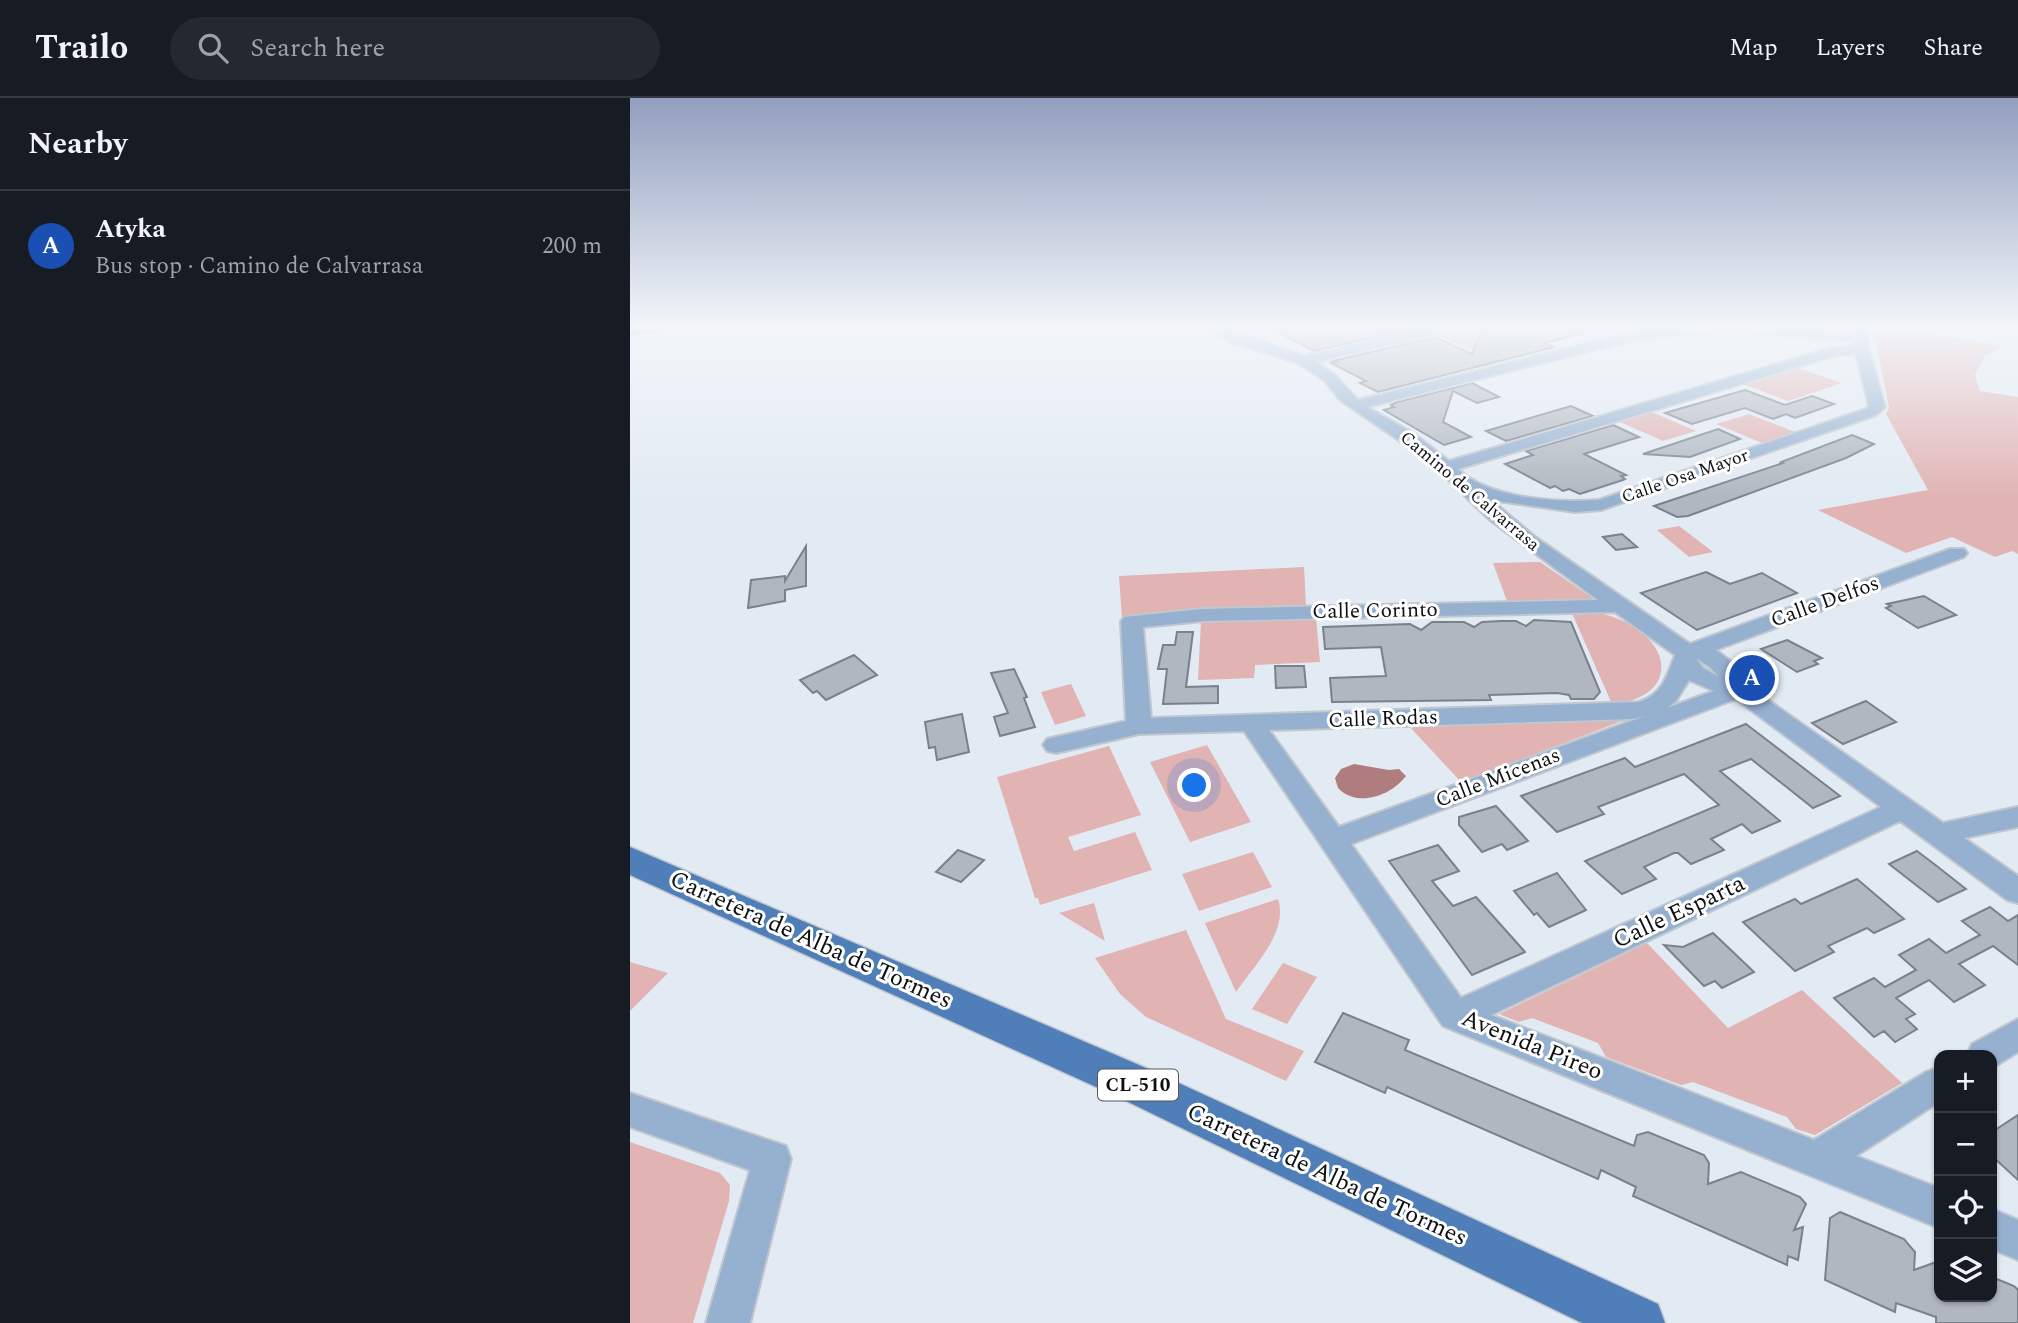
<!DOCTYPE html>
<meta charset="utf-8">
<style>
body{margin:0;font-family:Spectral,serif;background:#242831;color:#f1f3f6}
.controls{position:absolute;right:21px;bottom:21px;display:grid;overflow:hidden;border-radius:14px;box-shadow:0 2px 5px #0004}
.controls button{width:63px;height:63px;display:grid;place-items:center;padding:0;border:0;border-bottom:2px solid #363941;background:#171b24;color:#f1f3f6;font:35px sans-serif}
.you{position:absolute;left:565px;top:688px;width:24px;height:24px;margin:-18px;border:5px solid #fff;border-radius:50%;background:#1a73e8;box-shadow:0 0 0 10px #1a73e833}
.badge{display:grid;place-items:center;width:46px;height:46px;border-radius:50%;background:#ea580c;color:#fff;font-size:23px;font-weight:700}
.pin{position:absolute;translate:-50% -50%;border:4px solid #fff;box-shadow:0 2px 7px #0006}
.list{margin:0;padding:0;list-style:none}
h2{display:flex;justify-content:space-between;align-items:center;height:91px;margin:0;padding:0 28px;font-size:30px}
h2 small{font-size:23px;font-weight:400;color:#9ea1a6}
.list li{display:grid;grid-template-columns:46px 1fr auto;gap:21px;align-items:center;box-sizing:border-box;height:112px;padding:0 28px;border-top:2px solid #363941}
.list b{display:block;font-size:26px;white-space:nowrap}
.list p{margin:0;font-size:23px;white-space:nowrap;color:#9ea1a6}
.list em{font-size:23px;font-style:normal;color:#9ea1a6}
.icon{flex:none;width:38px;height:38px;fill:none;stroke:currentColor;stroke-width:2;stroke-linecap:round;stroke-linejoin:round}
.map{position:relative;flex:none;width:1388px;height:1225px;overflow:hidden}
header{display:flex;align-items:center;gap:42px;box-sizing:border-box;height:98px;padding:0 35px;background:#171b24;border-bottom:2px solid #363941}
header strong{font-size:33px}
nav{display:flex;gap:38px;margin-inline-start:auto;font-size:24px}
.search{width:490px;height:63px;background:#242831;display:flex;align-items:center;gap:18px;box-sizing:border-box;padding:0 24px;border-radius:38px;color:#9ea1a6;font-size:26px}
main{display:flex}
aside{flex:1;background:#171b24}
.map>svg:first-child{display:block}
.green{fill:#e1b3b3}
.water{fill:#af7d7d}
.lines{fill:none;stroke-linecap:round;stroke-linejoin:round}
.canal{fill:#af7d7d;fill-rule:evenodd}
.building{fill:#b0b7c0;stroke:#7b818a;stroke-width:2}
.minor-casing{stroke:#c0c7cf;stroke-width:4}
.major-casing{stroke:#c0c7cf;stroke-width:3}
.minor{fill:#96b0d0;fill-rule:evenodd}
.major{fill:#4f7eb8;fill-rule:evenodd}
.labels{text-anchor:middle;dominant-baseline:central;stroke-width:6;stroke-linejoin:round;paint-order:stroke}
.far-street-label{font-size:18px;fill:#0c0e11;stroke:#fff}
.shield{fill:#fff;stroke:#555658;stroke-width:2}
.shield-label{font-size:19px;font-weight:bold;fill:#0c0e11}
.street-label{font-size:21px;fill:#0c0e11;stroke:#fff}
.near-street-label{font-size:24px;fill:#0c0e11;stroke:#fff}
</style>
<header>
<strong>Trailo</strong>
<div class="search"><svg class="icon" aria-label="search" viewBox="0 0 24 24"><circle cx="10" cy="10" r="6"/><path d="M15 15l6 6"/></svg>Search here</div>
<nav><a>Map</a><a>Layers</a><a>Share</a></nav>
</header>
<main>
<aside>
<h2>Nearby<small></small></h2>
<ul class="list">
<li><span class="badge" style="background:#1a4fb4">A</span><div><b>Atyka</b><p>Bus stop · Camino de Calvarrasa</p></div><em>200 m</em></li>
</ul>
</aside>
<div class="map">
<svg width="1388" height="1225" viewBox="0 0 1388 1225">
<rect width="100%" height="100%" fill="#e2eaf3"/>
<g class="green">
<path d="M1243,229h47l1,5 82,14 -18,10 -10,19 5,16 38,6v157l-6,-3 -17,6 -43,-20 -46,16 -88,-43 110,-20 -42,-76 3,-6z"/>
<path d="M836,230l34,14 -31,7 -32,-14z"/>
<path d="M1168,270l44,15 -54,18 -45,-17z"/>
<path d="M1022,314l44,19 -33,10 -43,-19z"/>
<path d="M1119,316l46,18 -33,11 -46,-19z"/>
<path d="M1049,428l34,26 -24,5 -32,-27z"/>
<path d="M910,464l54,37 -87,2 -14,-38z"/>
<path d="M674,469l2,40 -101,2 -83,9 -3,-42z"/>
<path d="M941,513c18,0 37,2 54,11 52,26 49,77 -13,82z"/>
<path d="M686,520l4,44 -65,3 -1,13 -56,2 3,-59z"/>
<path d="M441,586l15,32 -31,9 -14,-33z"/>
<path d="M982,621l10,2 -161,61 -52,-56z"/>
<path d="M577,647l44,77 -61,20 -40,-80z"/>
<path d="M479,648l32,69 -73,22 6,14 61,-19 17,38 -112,35 -2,-7h-3l-38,-121z"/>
<path d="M623,754l19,35 -73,24 -17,-37z"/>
<path d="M648,801c11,33 -25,68 -42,93l-31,-69z"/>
<path d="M464,805l11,38 -46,-28z"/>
<path d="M556,832l40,89 78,32 -18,30 -140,-64 -26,-23 -25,-36z"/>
<path d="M1017,845l81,85 74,-38 100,93 -87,52 -19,-6 -9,-12 -94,-35 -12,3 -75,-28 -8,-14 -66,-25 -13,4 -20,-8z"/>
<path d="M0,864l38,11 -38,38z"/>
<path d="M653,865l34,14 -30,47 -35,-15z"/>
<path d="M0,1044l90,31 10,12 -1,16 -36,122h-63z"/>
</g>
<path class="water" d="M724,666l35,6 10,-1 7,7c-15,20 -49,32 -68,12l-3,-10 6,-9z"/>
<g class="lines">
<path class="canal" d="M19,229h30l-5,3 -44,6v-6z"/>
</g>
<g class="building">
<path d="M639,229h143l3,2 -101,22z"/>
<path d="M853,229h99l1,6 -39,10 10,4 -176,45 -18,-9 6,-2 -35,-18 5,-1 -3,-1 102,-24 37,17z"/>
<path d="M842,285l27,14 -22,6 -24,-12 -10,31 28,15 -27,8 -60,-35 10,-3 -3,-2 6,-3z"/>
<path d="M1115,292l40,15 27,-9 22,8 -39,14 -9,-4 -13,5 -28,-11 -53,16 -27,-11z"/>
<path d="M941,308l22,10 -87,25 -20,-10z"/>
<path d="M983,327l26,12 -55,17 42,21 -5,1 4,3 -2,1 -43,14 -11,-5 -6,2 -8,-5 -5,2 -45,-24 28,-9 -7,-4z"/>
<path d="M1088,331l22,10 -50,18 -47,-3z"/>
<path d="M1222,337l22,9 -28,14 -158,58 -11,1 -23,-11 129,-43 -2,-1z"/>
<path d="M992,436l15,13 -21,3 -13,-13z"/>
<path d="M176,448v40l-21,4v11l-37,7 3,-28 34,-4v5z"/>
<path d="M1076,474l24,12 32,-11 35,20 -100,37 -56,-37z"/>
<path d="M1294,498l32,19 -38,13 -32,-20 5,-2 -4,-2z"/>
<path d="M904,522l37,2 29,70 -6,7h-23l-2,-4 -12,-2 -68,2 2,5 -159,2 -2,-24 56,-2 -5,-29 -56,2 -2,-22 87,-3 11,6 11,-8h32l10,5 8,-5 19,-1h15l10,5z"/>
<path d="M547,534h16l-7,55 32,-1v17l-55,1 4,-35h-9l5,-24h12z"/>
<path d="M1157,542l35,18 -8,3 4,3 -21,8 -36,-23z"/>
<path d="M224,557l23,20 -51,25 -9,-9 -4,2 -13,-13z"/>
<path d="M645,568h29l2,21 -30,1z"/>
<path d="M384,571l13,28 -3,1 11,29 -35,9 -6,-19 14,-4 -17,-40z"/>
<path d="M1236,603l30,21 -53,22 -31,-21z"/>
<path d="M332,616l7,38 -32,8 -2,-13 -6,1 -4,-26z"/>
<path d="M1116,626l94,72 -27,12 -62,-49 -31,12 60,50 -28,12 -10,-9 -31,15 13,11 -33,14 -13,-11h-4l-30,14 12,12 -34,15 -37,-33 134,-56 -35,-31 -86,33 6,7 -47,18 -36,-36 104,-38 10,9z"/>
<path d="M866,708l32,35 -21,9 -5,-6 -20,8 -23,-27v-8z"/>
<path d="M808,747l21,26 -27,10 21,25 23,-9 49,55 -53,23 -83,-114z"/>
<path d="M328,752l26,10 -23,22 -25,-10z"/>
<path d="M1287,753l21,16 28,22 -28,13 -49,-38z"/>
<path d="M927,775l29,37 -37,17 -12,-14 -3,2 -20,-24z"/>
<path d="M1227,781l47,40 -30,14 -7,-5 -39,18 6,6 -39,19 -52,-49 52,-23 6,5z"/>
<path d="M1360,809l18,14 10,-6v50l-25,-19 -34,18 26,21 -31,17 -25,-22 -33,18 19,16 -9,5 11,10 -22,13 -11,-11 -10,6 -40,-39 40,-20 11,9 31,-17 -17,-15 30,-16 17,14 34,-18 -18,-14z"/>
<path d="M1083,835l41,39 -32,16 -7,-7 -11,5 -40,-41 19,2z"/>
<path d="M713,915l66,27 -4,10 229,96 3,-11 11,-3 56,23 5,8 -1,21 33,-12 59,25 6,7 -12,26 9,-3 -5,33 -10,-4 -1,9 -154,-69 3,-9 -35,-17 -3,9 -211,-92 -2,6 -70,-31z"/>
<path d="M1388,1017v65l-26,-24v-24z"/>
<path d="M1210,1114l64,27 11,13 -1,18 25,-9v36h53v-20l22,9 4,4v33h-82v-6l-40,-14 -1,9 -70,-32 5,-62z"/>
</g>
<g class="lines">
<defs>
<g id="minor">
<path d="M575,229h16l83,29 130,-29h24l-6,4 -137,31 19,12 24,26 284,-70 129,-3 83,7v-7h12l3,23 16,57 -9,8 -275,95 -26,2 -84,-12 44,37 155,107 260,-95h14l3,4 -3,4 -248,93 17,13 15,23 195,137 75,-16v20l-54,11 54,38v27l-11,-3 -107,-79 -409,194 323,125 112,-68 13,-5v35l-83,54 83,32v40l-496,-202 -199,-295 -105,3 -83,19 -9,-2 -4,-6 4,-6 79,-18 -5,-99 3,-5 79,-8 395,-9 -108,-80 -61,-59 -89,-61 -16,-20 -26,-17 -69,-22zM1103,234l122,9v5l-24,2 -382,113 -36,-28 -46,-26 275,-69zM1226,256l13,52 -3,3 -267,91c-42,3 -110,-1 -141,-31l379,-114zM985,514l60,43c-8,21 -12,39 -36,47l-488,16 -8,-91 60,-6zM1066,560l14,9 9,10 -16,-9zM1059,582l25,11 -47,17 9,-7zM1106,601l145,108 -420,191 -110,-154zM1015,618l-306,111 -70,-97 364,-11z"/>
<path d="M1388,921v33l-26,16v-13h-25l5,-11z"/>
<path d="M0,995l156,53 5,13 -41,164h-44l44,-153 -120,-43z"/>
<path d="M1362,1111l26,11v40l-26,-11z"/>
</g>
<path id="major" d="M0,749l516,221 512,236 7,19h-83l-466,-227 -486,-221z"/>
</defs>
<use href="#minor" class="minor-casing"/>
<use href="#major" class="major-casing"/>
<use href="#minor" class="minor"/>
<use href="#major" class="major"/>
</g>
<linearGradient id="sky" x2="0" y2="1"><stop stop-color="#919ebd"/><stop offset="0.57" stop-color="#f2f6fa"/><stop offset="1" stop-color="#f2f6fa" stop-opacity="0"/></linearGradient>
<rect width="1388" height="401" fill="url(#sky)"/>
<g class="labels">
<g class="far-street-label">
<text transform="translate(1055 378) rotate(-19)">Calle Osa Mayor</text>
<text transform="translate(840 393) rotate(40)">Camino de Calvarrasa</text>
</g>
<rect class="shield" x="468" y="971.5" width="80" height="31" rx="5"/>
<g class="shield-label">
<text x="508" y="987">CL-510</text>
</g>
<g class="street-label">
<text transform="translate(1195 504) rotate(-20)">Calle Delfos</text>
<text transform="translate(745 513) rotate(-1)">Calle Corinto</text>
<text transform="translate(753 621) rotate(-2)">Calle Rodas</text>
<text transform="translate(868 680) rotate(-21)">Calle Micenas</text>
</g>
<g class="near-street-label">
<text transform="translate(1049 814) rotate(-25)">Calle Esparta</text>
<text transform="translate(181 842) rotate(24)">Carretera de Alba de Tormes</text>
<text transform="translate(902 947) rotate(22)">Avenida Pireo</text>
<text transform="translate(697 1077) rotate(25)">Carretera de Alba de Tormes</text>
</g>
</g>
</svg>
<div class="controls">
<button>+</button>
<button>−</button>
<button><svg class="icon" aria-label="locate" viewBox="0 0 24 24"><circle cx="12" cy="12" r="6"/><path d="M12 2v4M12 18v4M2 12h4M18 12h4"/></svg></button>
<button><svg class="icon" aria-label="layers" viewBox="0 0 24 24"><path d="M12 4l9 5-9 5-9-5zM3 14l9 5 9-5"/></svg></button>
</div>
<div class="you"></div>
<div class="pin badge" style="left:1122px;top:580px;background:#1a4fb4">A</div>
</div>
</main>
